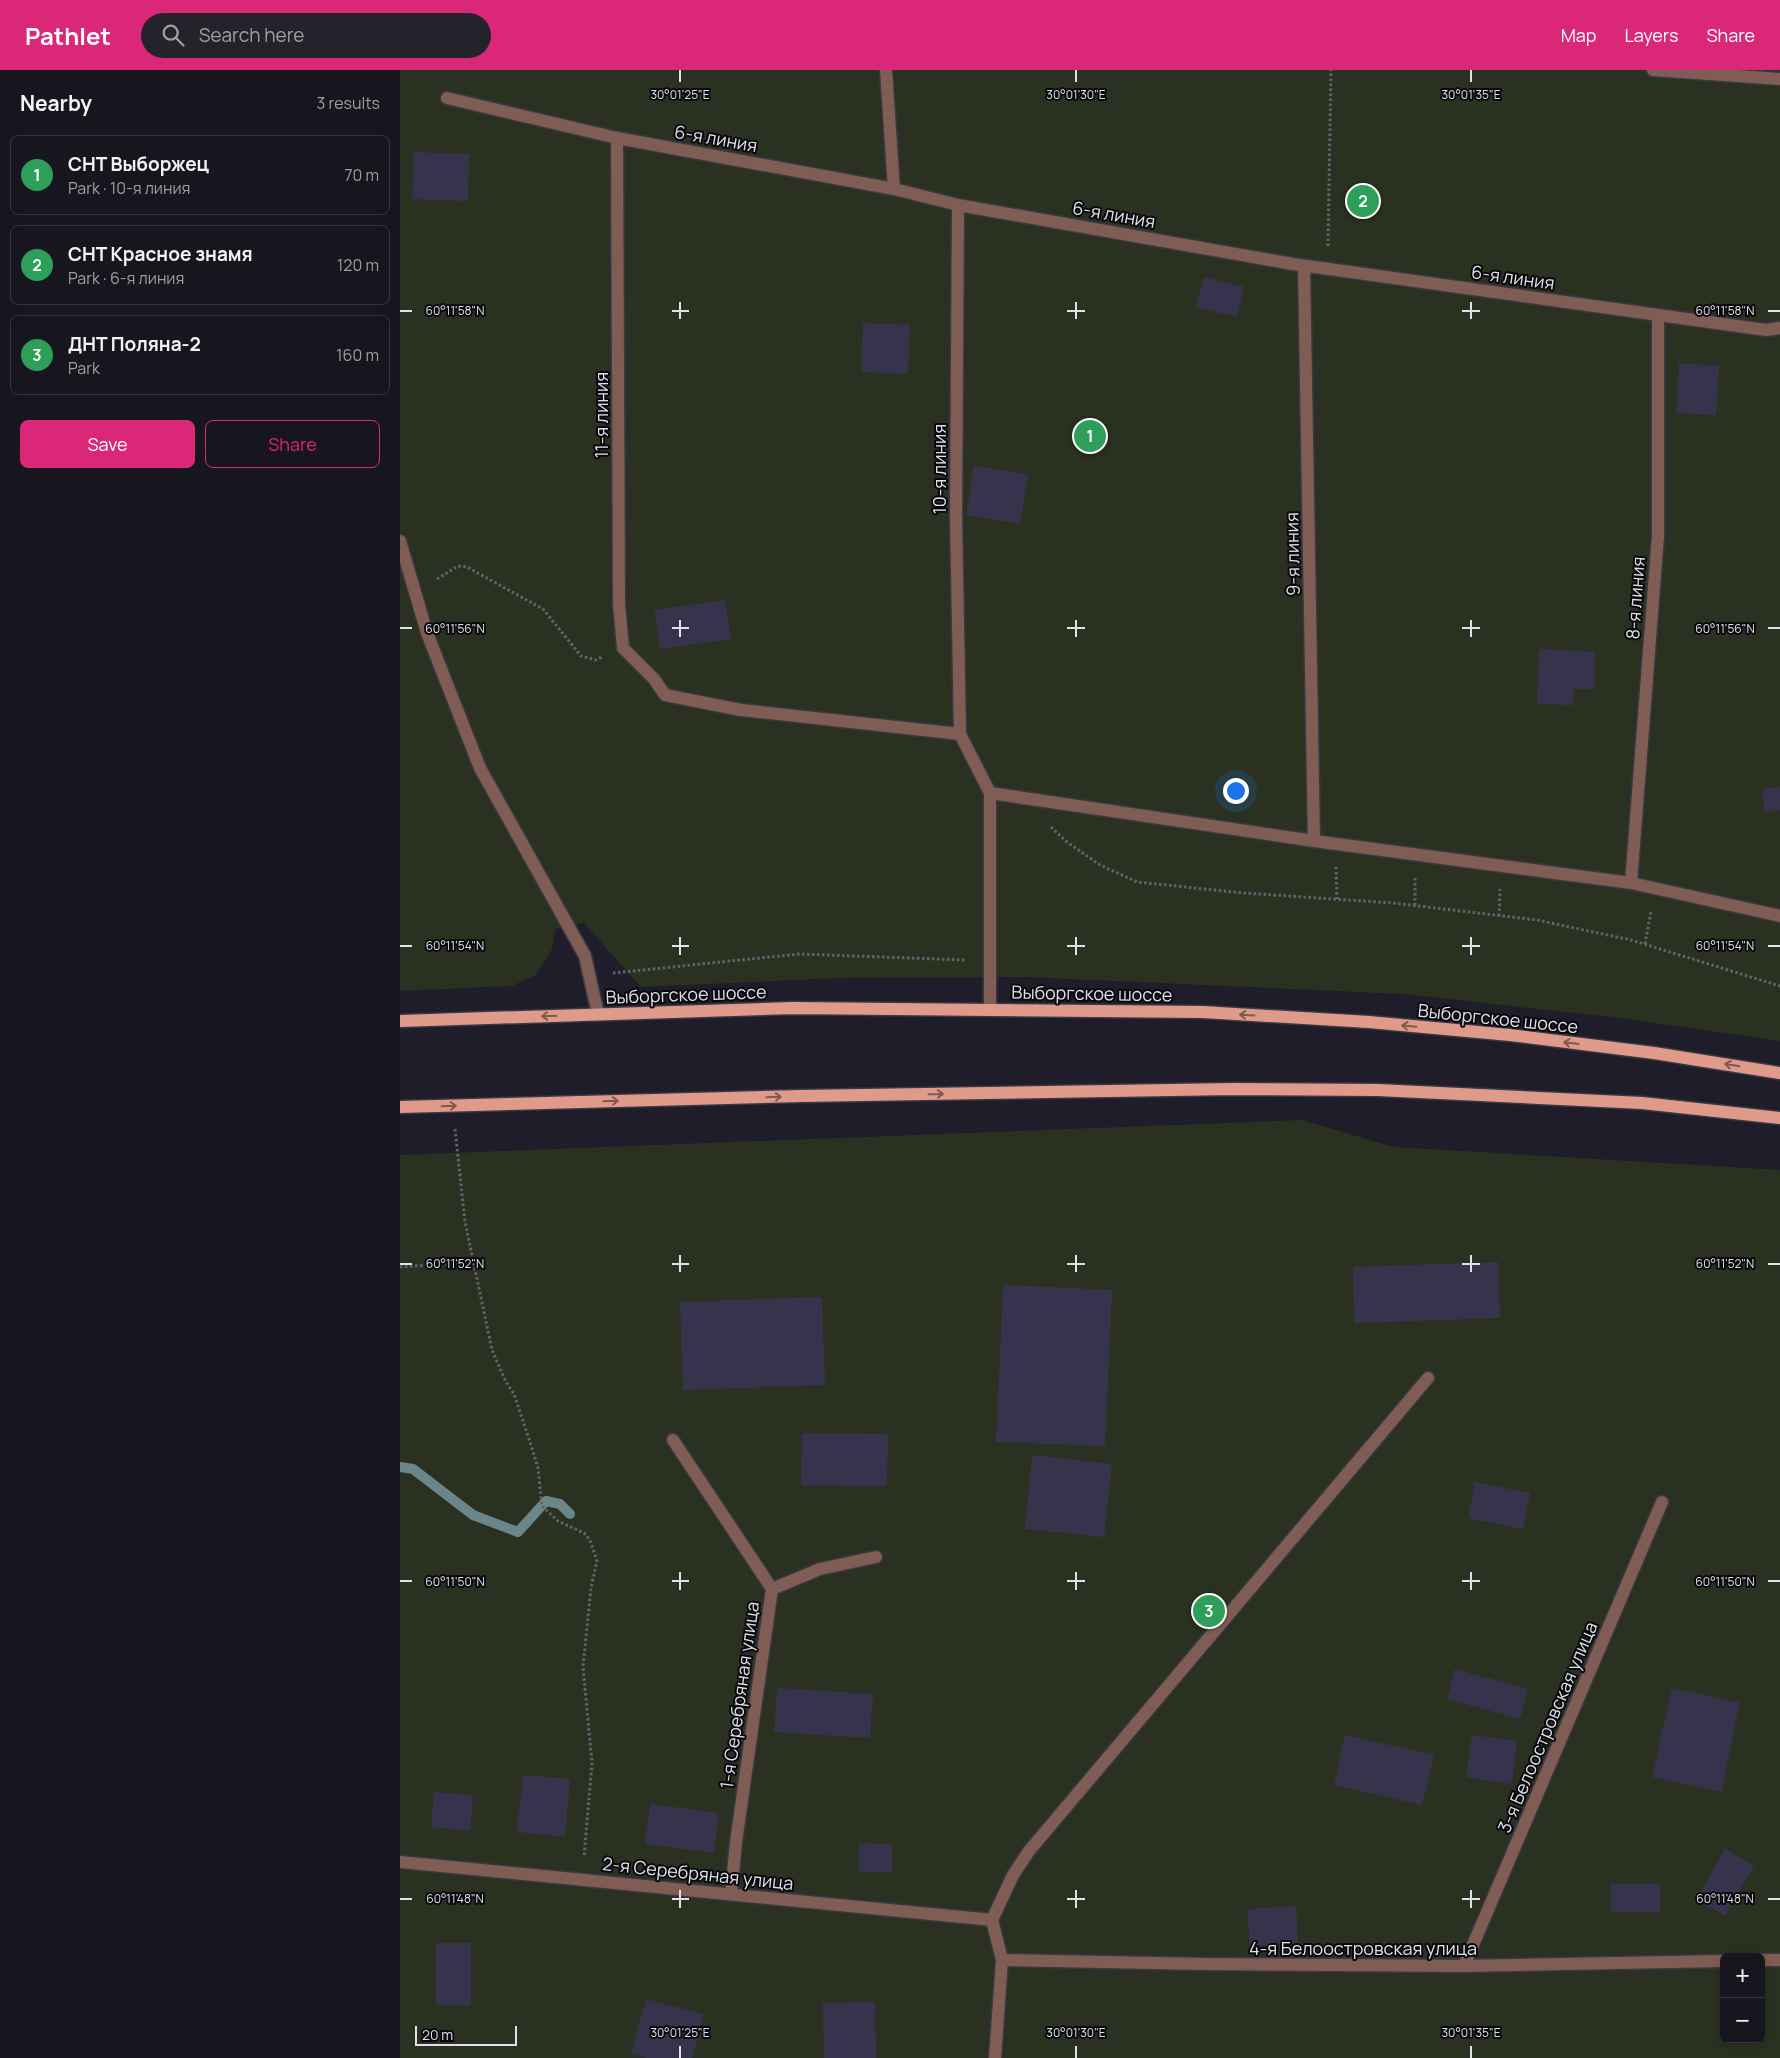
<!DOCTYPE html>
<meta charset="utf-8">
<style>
body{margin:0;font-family:Manrope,sans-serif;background:#24232c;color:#f1f3f6}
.controls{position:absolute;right:15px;bottom:15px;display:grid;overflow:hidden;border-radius:8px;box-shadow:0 2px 8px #0003}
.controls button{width:45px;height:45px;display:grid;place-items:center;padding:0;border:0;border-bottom:1px solid #36353d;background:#17161f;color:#f1f3f6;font:25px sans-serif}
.scale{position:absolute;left:15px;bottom:12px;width:102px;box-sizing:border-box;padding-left:5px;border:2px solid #e1e0e8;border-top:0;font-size:14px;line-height:18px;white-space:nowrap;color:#e1e0e8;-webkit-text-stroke:4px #09080d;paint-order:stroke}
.you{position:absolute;left:835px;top:720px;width:18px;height:18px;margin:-12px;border:4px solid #fff;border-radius:50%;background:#1a73e8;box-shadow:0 0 0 8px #1a73e833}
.badge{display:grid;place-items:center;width:32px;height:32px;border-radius:50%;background:#db2777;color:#fff;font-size:16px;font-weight:700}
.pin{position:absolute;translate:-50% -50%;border:2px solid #fff;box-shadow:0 1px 5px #0006}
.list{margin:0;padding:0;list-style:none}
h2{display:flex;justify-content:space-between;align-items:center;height:65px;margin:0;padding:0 20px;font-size:21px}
h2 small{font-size:16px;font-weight:400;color:#9e9fa4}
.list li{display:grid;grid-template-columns:32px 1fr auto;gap:15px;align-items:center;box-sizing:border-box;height:80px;margin:0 10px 10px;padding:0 10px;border:1px solid #36353d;border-radius:8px}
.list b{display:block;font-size:19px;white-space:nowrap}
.list p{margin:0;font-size:16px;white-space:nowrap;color:#9e9fa4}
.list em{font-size:16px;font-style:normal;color:#9e9fa4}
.actions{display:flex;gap:10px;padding:15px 20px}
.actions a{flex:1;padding:11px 0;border:1px solid #db2777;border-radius:8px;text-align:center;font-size:18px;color:#db2777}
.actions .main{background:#db2777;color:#fff}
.icon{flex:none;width:28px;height:28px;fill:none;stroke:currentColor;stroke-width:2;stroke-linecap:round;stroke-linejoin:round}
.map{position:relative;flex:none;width:1380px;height:1988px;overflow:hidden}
header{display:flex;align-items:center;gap:30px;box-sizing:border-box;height:70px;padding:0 25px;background:#db2777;color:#fff}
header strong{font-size:24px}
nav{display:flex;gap:28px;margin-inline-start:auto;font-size:18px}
.search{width:350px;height:45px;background:#24232c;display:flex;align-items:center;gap:12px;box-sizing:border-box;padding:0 18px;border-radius:28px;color:#9e9fa4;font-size:19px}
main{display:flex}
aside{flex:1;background:#17161f}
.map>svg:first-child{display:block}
.green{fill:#2b3121;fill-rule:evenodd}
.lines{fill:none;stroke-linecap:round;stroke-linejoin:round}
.stream{stroke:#6b8688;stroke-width:10}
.building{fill:#38334c}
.minor-casing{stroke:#3a3844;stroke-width:15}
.primary-casing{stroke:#3a3844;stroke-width:15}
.path{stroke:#64626d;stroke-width:3;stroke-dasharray:2.5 2.5;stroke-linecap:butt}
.minor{stroke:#7f5d54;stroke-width:12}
.primary{stroke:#e09a89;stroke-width:12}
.oneway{stroke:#7f5851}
.ticks{fill:none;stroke:#e1e0e8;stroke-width:2}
.labels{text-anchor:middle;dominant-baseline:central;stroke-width:4;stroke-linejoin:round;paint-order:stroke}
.street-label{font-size:18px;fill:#e1e0e8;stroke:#09080d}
.ticks-label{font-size:12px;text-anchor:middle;fill:#e1e0e8;stroke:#09080d;stroke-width:4;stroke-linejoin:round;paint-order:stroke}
</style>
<header>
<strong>Pathlet</strong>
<div class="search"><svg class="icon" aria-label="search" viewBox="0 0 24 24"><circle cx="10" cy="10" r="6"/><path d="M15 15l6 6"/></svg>Search here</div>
<nav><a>Map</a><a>Layers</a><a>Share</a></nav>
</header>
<main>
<aside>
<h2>Nearby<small>3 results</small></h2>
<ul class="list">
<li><span class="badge" style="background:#2e9e5b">1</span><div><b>СНТ Выборжец</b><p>Park · 10-я линия</p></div><em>70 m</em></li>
<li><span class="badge" style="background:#2e9e5b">2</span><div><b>СНТ Красное знамя</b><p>Park · 6-я линия</p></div><em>120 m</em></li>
<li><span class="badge" style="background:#2e9e5b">3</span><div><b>ДНТ Поляна-2</b><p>Park</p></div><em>160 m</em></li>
</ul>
<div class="actions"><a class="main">Save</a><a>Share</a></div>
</aside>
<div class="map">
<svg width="1380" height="1988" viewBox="0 0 1380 1988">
<rect width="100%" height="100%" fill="#1f1d29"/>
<g class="green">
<path d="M0,0h1380v971l-161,-23 -216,-24 -378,-17 -187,1 -197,9 -57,-64 -29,6 -3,20 -16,26 -24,11 -112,5z"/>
<path d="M901,1050l93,27 386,23v888h-1380v-903zM1324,1887h37v82h-37z"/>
</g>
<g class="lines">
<path class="stream" d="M0,1397l13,2 60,46 45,17 28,-31 14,3 10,10"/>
</g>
<g class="building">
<path d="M14,82l55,2 -1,47 -56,-2z"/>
<path d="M804,207l40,10 -7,30 -41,-10z"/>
<path d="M463,253l47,2 -2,49 -47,-2z"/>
<path d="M1279,294l40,1 -3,50 -40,-2z"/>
<path d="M574,396l54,8 -8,50 -54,-9z"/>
<path d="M325,530l6,39 -71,10 -6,-39z"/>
<path d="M1139,579l56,3 -1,37h-20l-1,16 -36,-1z"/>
<path d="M1380,717v24l-16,1 -1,-24z"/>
<path d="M1098,1192l2,56 -146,5 -1,-56z"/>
<path d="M603,1215l109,5 -7,156 -109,-4z"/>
<path d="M422,1227l3,88 -142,5 -3,-88z"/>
<path d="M402,1363l86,1 -1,52 -86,-1z"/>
<path d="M632,1385l80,9 -8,73 -79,-8z"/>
<path d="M1075,1412l55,11 -7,36 -55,-11z"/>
<path d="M1055,1599l73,20 -8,30 -73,-20z"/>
<path d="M377,1618l96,6 -3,44 -96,-6z"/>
<path d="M1272,1618l68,15 -19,89 -69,-15z"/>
<path d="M945,1665l89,20 -12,50 -88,-20z"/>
<path d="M1072,1665l45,6 -5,43 -46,-7z"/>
<path d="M123,1705l47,4 -5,58 -48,-5z"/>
<path d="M34,1722l39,3 -3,36 -39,-4z"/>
<path d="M250,1734l69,9 -5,40 -69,-9z"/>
<path d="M459,1773l33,1v28h-33z"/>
<path d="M1325,1779l29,17 -29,50 -29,-16z"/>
<rect x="1211" y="1814" width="49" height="28"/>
<path d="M896,1836l2,37 -48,3 -3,-37z"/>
<rect x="36" y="1873" width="35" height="62"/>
<path d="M246,1929l58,15 -12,44h-44l-17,-4z"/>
<path d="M475,1932l1,56h-52l-1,-55z"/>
</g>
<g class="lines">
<defs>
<g id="minor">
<path d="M486,0l8,119"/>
<path d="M1253,0l127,9"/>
<path d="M47,28l170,40 277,51 64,16 335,59 473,66 14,-2"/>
<path d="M217,68l2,466 4,44 31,31 11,16 76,15 219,24 30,59 324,48 317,42 149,33"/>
<path d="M558,135l-2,311 4,218"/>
<path d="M904,196l10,575"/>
<path d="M0,471l27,92 53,135 105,188 13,58"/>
<path d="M590,723v216"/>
<path d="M1231,813l27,-347v-221"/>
<path d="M273,1370l99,149 -36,253 -5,52"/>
<path d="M372,1519l48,-20 56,-12"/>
<path d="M0,1792l592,58"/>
<path d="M592,1850l21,-45 16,-24 399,-473"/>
<path d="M592,1850l10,40 -7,98"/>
<path d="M602,1890l202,4 260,2 260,-5"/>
<path d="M1361,1890h19"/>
<path d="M1064,1896l198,-464"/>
</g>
<g id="primary">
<path d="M0,951l393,-13 410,4 166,10 141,13 144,18 126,20"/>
<path d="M0,1037l401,-11 432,-7 145,1 264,13 138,15"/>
</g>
</defs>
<use href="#minor" class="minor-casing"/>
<use href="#primary" class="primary-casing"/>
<g class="path">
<path d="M928,176l3,-176"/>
<path d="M37,509l21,-13 9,1 76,42 38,47 15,4 6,-3"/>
<path d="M651,757l16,15 33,23 37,17 106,11 150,10 144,17 94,20 149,46"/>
<path d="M936,797l1,32"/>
<path d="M1015,808v28"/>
<path d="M1099,846l1,-27"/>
<path d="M1245,874l6,-33"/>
<path d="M213,903l186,-19 167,6"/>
<path d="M55,1059l10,93 27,128 14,32 8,12 16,48 8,26 4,38 16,15 26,12 6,7 7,21 -6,27 -8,79 9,96 -8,94"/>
<path d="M0,1197l73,-5"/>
</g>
<use href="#minor" class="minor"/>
<use href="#primary" class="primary"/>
</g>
<defs><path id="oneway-shaft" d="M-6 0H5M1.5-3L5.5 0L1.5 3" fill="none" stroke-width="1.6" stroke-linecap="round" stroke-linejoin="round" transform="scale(1.25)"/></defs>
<g class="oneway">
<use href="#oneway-shaft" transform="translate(847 945) rotate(-177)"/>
<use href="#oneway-shaft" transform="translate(149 946) rotate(178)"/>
<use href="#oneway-shaft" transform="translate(1009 956) rotate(-175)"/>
<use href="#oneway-shaft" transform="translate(1171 973) rotate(-173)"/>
<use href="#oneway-shaft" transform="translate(1332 995) rotate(-171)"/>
<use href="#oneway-shaft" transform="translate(536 1024) rotate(-1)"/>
<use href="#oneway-shaft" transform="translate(374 1027) rotate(-2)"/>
<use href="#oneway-shaft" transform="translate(211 1031) rotate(-2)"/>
<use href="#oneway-shaft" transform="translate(49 1036) rotate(-2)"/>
</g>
<path class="ticks" d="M280,0v12M676,0v12M1071,0v12M280,232v17M676,232v17M1071,232v17M0,241h12M272,241h17M667,241h18M1062,241h18M1368,241h12M280,550v17M676,550v17M1071,550v17M0,558h12M272,558h17M667,558h18M1062,558h18M1368,558h12M280,867v18M676,867v18M1071,867v18M0,876h12M272,876h17M667,876h18M1062,876h18M1368,876h12M280,1185v17M676,1185v17M1071,1185v17M0,1194h12M272,1194h17M667,1194h18M1062,1194h18M1368,1194h12M280,1502v18M676,1502v18M1071,1502v18M0,1511h12M272,1511h17M667,1511h18M1062,1511h18M1368,1511h12M280,1820v18M676,1820v18M1071,1820v18M0,1829h12M272,1829h17M667,1829h18M1062,1829h18M1368,1829h12M280,1976v12M676,1976v12M1071,1976v12"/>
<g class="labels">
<g class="street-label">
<text transform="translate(316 68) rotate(10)">6-я линия</text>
<text transform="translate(714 144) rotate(10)">6-я линия</text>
<text transform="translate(1113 207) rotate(8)">6-я линия</text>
<text transform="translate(201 345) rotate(-90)">11-я линия</text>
<text transform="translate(539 399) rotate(-90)">10-я линия</text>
<text transform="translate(892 484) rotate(-91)">9-я линия</text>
<text transform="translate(1235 528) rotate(-86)">8-я линия</text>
<text transform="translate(692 923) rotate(1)">Выборгское шоссе</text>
<text transform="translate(286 924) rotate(-2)">Выборгское шоссе</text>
<text transform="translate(1098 948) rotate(6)">Выборгское шоссе</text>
<text transform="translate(339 1625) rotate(-82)">1-я Серебряная улица</text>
<text transform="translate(1147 1657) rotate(-67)">3-я Белоостровская улица</text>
<text transform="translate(298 1803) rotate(6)">2-я Серебряная улица</text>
<text x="963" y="1878">4-я Белоостровская улица</text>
</g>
</g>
<g class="ticks-label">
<text x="280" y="29">30°01'25"E</text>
<text x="676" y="29">30°01'30"E</text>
<text x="1071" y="29">30°01'35"E</text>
<text x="55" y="245">60°11'58"N</text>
<text x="1325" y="245">60°11'58"N</text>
<text x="55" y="563">60°11'56"N</text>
<text x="1325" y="563">60°11'56"N</text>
<text x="55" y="880">60°11'54"N</text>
<text x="1325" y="880">60°11'54"N</text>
<text x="55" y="1198">60°11'52"N</text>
<text x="1325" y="1198">60°11'52"N</text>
<text x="55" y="1516">60°11'50"N</text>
<text x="1325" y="1516">60°11'50"N</text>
<text x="55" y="1833">60°11'48"N</text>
<text x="1325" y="1833">60°11'48"N</text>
<text x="280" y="1967">30°01'25"E</text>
<text x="676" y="1967">30°01'30"E</text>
<text x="1071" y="1967">30°01'35"E</text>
</g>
</svg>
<div class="controls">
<button>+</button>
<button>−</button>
</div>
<div class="scale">20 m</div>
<div class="you"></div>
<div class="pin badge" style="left:690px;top:366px;background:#2e9e5b">1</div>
<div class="pin badge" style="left:963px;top:131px;background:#2e9e5b">2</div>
<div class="pin badge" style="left:809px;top:1541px;background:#2e9e5b">3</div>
</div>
</main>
